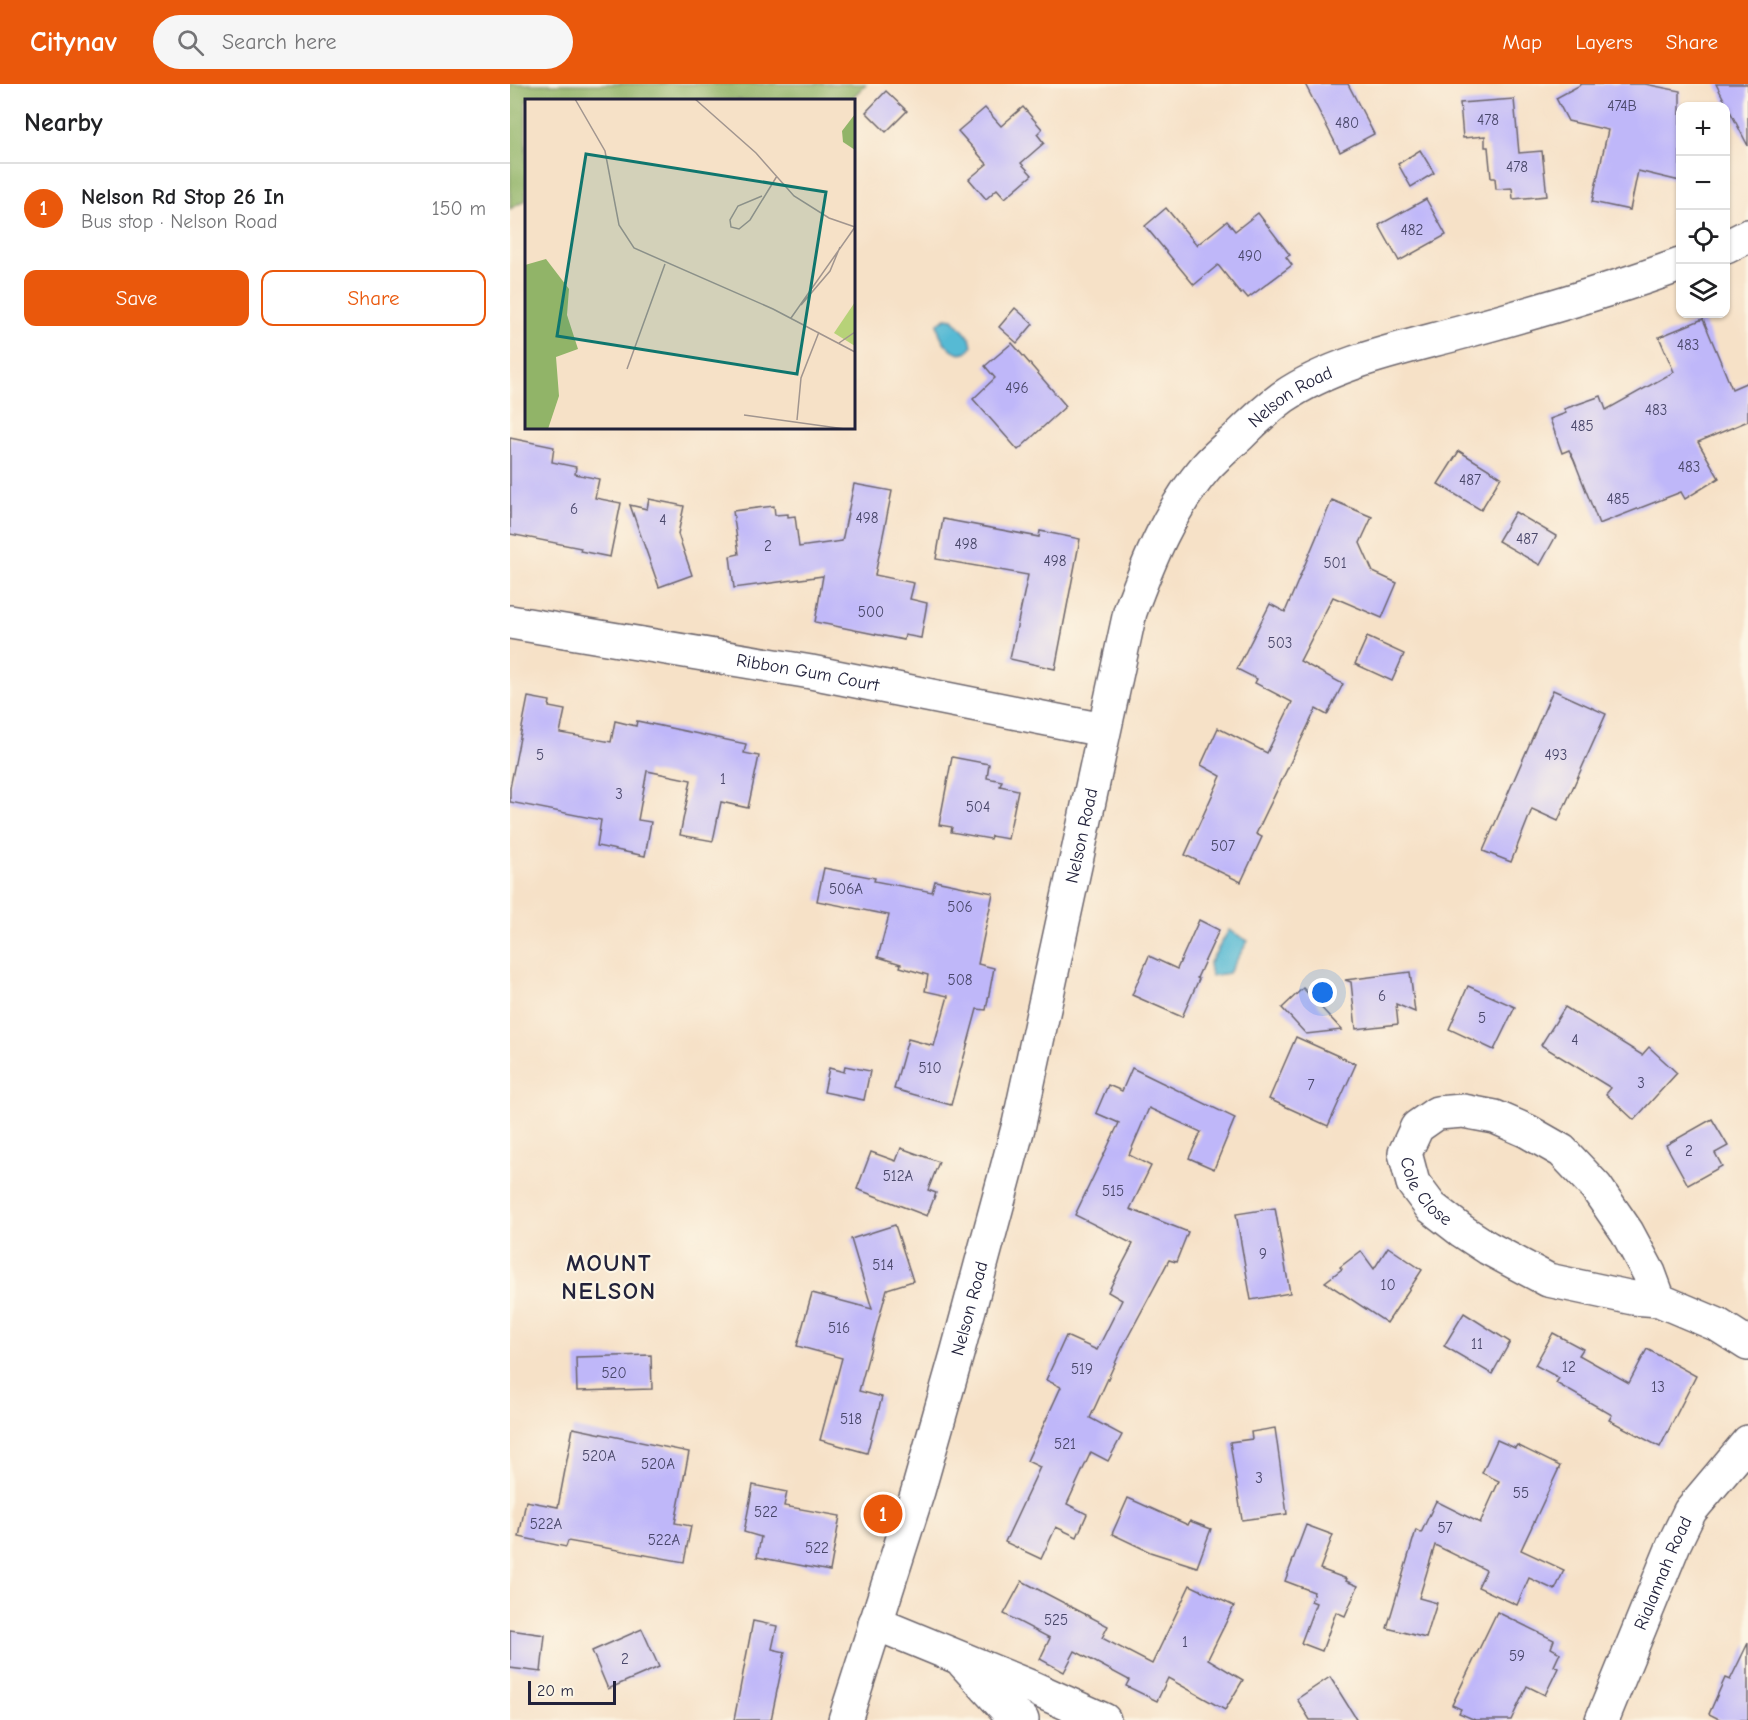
<!DOCTYPE html>
<meta charset="utf-8">
<style>
body{margin:0;font-family:"Comic Neue",sans-serif;background:#f6f6f6;color:#202124}
.controls{position:absolute;right:18px;top:18px;display:grid;overflow:hidden;border-radius:12px;box-shadow:0 2px 4px #0004}
.controls button{width:54px;height:54px;display:grid;place-items:center;padding:0;border:0;border-bottom:2px solid #e0e0e0;background:#fff;color:#202124;font:30px sans-serif}
.scale{position:absolute;left:18px;bottom:15px;width:88px;box-sizing:border-box;padding-left:6px;border:3px solid #22223b;border-top:0;font-size:16px;line-height:21px;white-space:nowrap;color:#22223b;-webkit-text-stroke:4px #fcf5e5;paint-order:stroke}
.you{position:absolute;left:813px;top:909px;width:21px;height:21px;margin:-15px;border:4px solid #fff;border-radius:50%;background:#1a73e8;box-shadow:0 0 0 9px #1a73e833}
.badge{display:grid;place-items:center;width:39px;height:39px;border-radius:50%;background:#ea580c;color:#fff;font-size:20px;font-weight:700}
.pin{position:absolute;translate:-50% -50%;border:3px solid #fff;box-shadow:0 2px 6px #0006}
.list{margin:0;padding:0;list-style:none}
h2{display:flex;justify-content:space-between;align-items:center;height:78px;margin:0;padding:0 24px;font-size:26px}
h2 small{font-size:20px;font-weight:400;color:#757577}
.list li{display:grid;grid-template-columns:39px 1fr auto;gap:18px;align-items:center;box-sizing:border-box;height:90px;padding:0 24px;border-top:2px solid #e0e0e0}
.list b{display:block;font-size:22px;white-space:nowrap}
.list p{margin:0;font-size:20px;white-space:nowrap;color:#757577}
.list em{font-size:20px;font-style:normal;color:#757577}
.actions{display:flex;gap:12px;padding:18px 24px}
.actions a{flex:1;padding:14px 0;border:2px solid #ea580c;border-radius:12px;text-align:center;font-size:21px;color:#ea580c}
.actions .main{background:#ea580c;color:#fff}
.icon{flex:none;width:33px;height:33px;fill:none;stroke:currentColor;stroke-width:2;stroke-linecap:round;stroke-linejoin:round}
.map{position:relative;flex:none;width:1238px;height:1636px;overflow:hidden}
header{display:flex;align-items:center;gap:36px;box-sizing:border-box;height:84px;padding:0 30px;background:#ea580c;color:#fff}
header strong{font-size:28px}
nav{display:flex;gap:33px;margin-inline-start:auto;font-size:21px}
.search{width:420px;height:54px;background:#f6f6f6;display:flex;align-items:center;gap:15px;box-sizing:border-box;padding:0 21px;border-radius:33px;color:#757577;font-size:22px}
main{display:flex}
aside{flex:1;background:#fff}
.map>svg:first-child{display:block}
.forest{fill:#91b468;stroke:#5a6b52;stroke-width:1.5}
.water{fill:#56bad4;stroke:#3c6e88;stroke-width:1.5}
.building{fill:#bfb7f9}
.lines{fill:none;stroke-linecap:round;stroke-linejoin:round}
.minor-casing{stroke:#6c656c;stroke-width:36}
.major-casing{stroke:#6c656c;stroke-width:36}
.minor{stroke:#fff;stroke-width:33}
.major{stroke:#fff;stroke-width:33}
.labels{text-anchor:middle;dominant-baseline:central;stroke-width:4.5;stroke-linejoin:round;paint-order:stroke}
.number-label{font-size:15px;fill:#49476a}
.street-label{font-size:18px;fill:#22223b;stroke:#fcf5e5}
.district-label{font-size:24px;font-weight:bold;letter-spacing:1.5px;fill:#22223b;stroke:#fcf5e5}
.inset-road{fill:none;stroke:#a1958f;stroke-width:1.5}
.view{fill:#0f766e;fill-opacity:0.15;stroke:#0f766e;stroke-width:3}
.inset-edge{fill:none;stroke:#22223b;stroke-width:3}
</style>
<header>
<strong>Citynav</strong>
<div class="search"><svg class="icon" aria-label="search" viewBox="0 0 24 24"><circle cx="10" cy="10" r="6"/><path d="M15 15l6 6"/></svg>Search here</div>
<nav><a>Map</a><a>Layers</a><a>Share</a></nav>
</header>
<main>
<aside>
<h2>Nearby<small></small></h2>
<ul class="list">
<li><span class="badge">1</span><div><b>Nelson Rd Stop 26 In</b><p>Bus stop · Nelson Road</p></div><em>150 m</em></li>
</ul>
<div class="actions"><a class="main">Save</a><a>Share</a></div>
</aside>
<div class="map">
<svg width="1238" height="1636" viewBox="0 0 1238 1636">
<rect width="100%" height="100%" fill="#fcf5e5"/>
<filter id="ink" filterUnits="userSpaceOnUse"><feTurbulence type="fractalNoise" baseFrequency=".0167" numOctaves="2"/><feDisplacementMap in="SourceGraphic" scale="12" xChannelSelector="R" yChannelSelector="G"/><feConvolveMatrix kernelMatrix="1 2 1 2 8 2 1 2 1" color-interpolation-filters="sRGB"/></filter>
<filter id="wash" filterUnits="userSpaceOnUse"><feTurbulence type="fractalNoise" baseFrequency=".008" numOctaves="4" result="noise"/><feDisplacementMap in="SourceGraphic" scale="24" xChannelSelector="R" yChannelSelector="G"/><feGaussianBlur stdDeviation="1.35" result="paint"/><feColorMatrix in="noise" values="0 0 0 0 0 0 0 0 0 0 0 0 0 0 0 0 0 1.4 0 .05"/><feComposite in="paint" operator="in"/></filter>
<g filter="url(#wash)">
<rect width="100%" height="100%" fill="#f6e1c7"/>
<path class="forest" d="M0,0h356l-16,16h-324v100l-16,9z"/>
<g class="water">
<path d="M436,234l7,1 17,19 2,8c-13,22 -36,-9 -34,-23z"/>
<path d="M719,846l19,11 -19,32 -18,3 -2,-12z"/>
</g>
<g id="blocks">
<g class="building">
<path d="M795,0h43l26,50 -34,18z"/>
<path d="M1072,0h63l35,7v90l-42,-10 -8,39 -38,-8 16,-72 -40,-9 -12,-23z"/>
<path d="M1206,0h32v62z"/>
<path d="M376,7l21,20 -21,21 -20,-20z"/>
<path d="M1004,15l5,54 23,-2 5,45 -34,3 -1,-11 -16,1 -1,-11h-4l-3,-31h-3v-11l-22,2 -3,-35z"/>
<path d="M513,23l19,22 -5,5 7,9 -23,20 11,12 -27,23 -8,-9 -11,10 -17,-20 18,-15 -29,-33 27,-23 16,18z"/>
<path d="M910,66l14,23 -23,14 -13,-23z"/>
<path d="M916,115l20,36 -47,26 -20,-36z"/>
<path d="M656,124l31,37 30,-24 8,10 23,-18 32,42 -4,2 6,8 -44,33 -5,-6 -2,2 -23,-29 -24,20 -49,-59z"/>
<path d="M505,224l18,16 -16,19 -18,-16z"/>
<path d="M1193,235l29,70 16,-7v39l-50,21 21,36 -34,21 -4,-7 -82,32 -25,-64 -5,-10 -7,3 -12,-34 16,-6 -2,-4 37,-13 5,14 68,-38 -15,-35z"/>
<path d="M502,259l54,63 -48,44 -45,-51 22,-21 -10,-12z"/>
<path d="M0,354l44,9 -2,15 24,5 -1,7 24,5 -4,19 26,5 -11,54 -30,-6 1,-3 -71,-14z"/>
<path d="M949,367l42,26 -20,33 -43,-26z"/>
<path d="M344,400l38,7 -17,84 39,8 -4,16 17,4 -6,35 -16,-3 -1,5 -89,-18 8,-46 -89,12 -4,-32 9,-2 -6,-43 41,-5 1,9 13,-1v3l7,-1 4,31 43,-6z"/>
<path d="M139,415l35,7 -6,28 14,41 -33,12 -29,-82 17,4z"/>
<path d="M822,416l40,17 -12,26 13,29 24,11 -15,35 -49,-21 -33,64 43,23 -16,31 -11,-6 -60,125 6,3 -21,45 -56,-27 36,-79 -20,-11 17,-37 49,25 25,-51 -37,-19 2,-4 -20,-10 33,-65 15,8z"/>
<path d="M1005,428l41,24 -16,29 -42,-24z"/>
<path d="M433,435l96,18 1,-6 40,8 -25,130 -45,-10 18,-84 -92,-16z"/>
<path d="M857,553l37,17 -12,27 -37,-17z"/>
<path d="M1043,606l53,24 -48,107 -26,-12 -21,53 -28,-11z"/>
<path d="M18,613l22,4 -1,6 16,3 -5,23 51,9 4,-21 21,5 1,-5 109,23 -2,9 15,3 -11,52 -27,-6 -8,39 -33,-6 11,-55 -44,-9 -9,49 13,2 -6,34 -48,-10 4,-26 -91,-18v-14z"/>
<path d="M442,673l37,7 -2,14 15,3 -2,5 18,4 -10,49 -17,-3 -1,3 -39,-7 1,-5 -13,-2z"/>
<path d="M314,784l51,10 -1,3 58,11 3,-11 58,12 -15,71 16,4 -8,42 -9,-1 -26,96 -57,-16 14,-50 26,7 14,-50 -23,-5 3,-16 -28,-8 1,-3 -23,-7 11,-42 -72,-14z"/>
<path d="M689,836l20,10 -22,48 2,1 -17,38 -50,-22 17,-39 28,13z"/>
<path d="M900,888l5,40 -19,-8 2,20 -42,5 -5,-47 -6,-2z"/>
<path d="M958,902l47,21 -21,43 -45,-21z"/>
<path d="M793,904l39,42 -36,4 -24,-26z"/>
<path d="M1055,923l77,48 7,-8 28,26 -43,47 -28,-26 5,-6 -70,-43z"/>
<path d="M786,953l60,27 -28,62 -59,-27z"/>
<path d="M335,982l25,5 -6,29 -40,-8 5,-24 15,4z"/>
<path d="M622,984l103,50 -21,51 -25,-11 12,-26 -52,-24 -20,47 22,11 -21,43 58,23 -12,30 -7,-2 -47,88 -32,70 32,17 -14,26 -17,-9 -24,52 20,10 -10,23 -21,-10 -15,32 -36,-17 35,-75 -13,-6 34,-74 -15,-7 20,-44 31,14 25,-50 -14,-8 25,-48 -58,-29 44,-92 -23,-10 12,-28 14,6z"/>
<path d="M1202,1035l16,27 -13,7 7,13 -34,19 -22,-40z"/>
<path d="M391,1064l38,14 -11,28 8,3 -9,23 -70,-27 14,-37 25,9z"/>
<path d="M765,1124l15,85 -39,7 -15,-86z"/>
<path d="M385,1141l18,56 -26,8 -28,102 23,6 -15,56 -47,-13 22,-82 -45,-12 15,-53 60,16 -21,-70z"/>
<path d="M878,1163l34,23 -35,53 -62,-41 17,-13 -2,-2 21,-16 13,18z"/>
<path d="M954,1229l46,29 -18,32 -48,-28z"/>
<path d="M1043,1249l30,16 -4,6 50,28 18,-34 49,27 -36,71 -51,-27 3,-5 -56,-32 3,-5 -24,-13z"/>
<path d="M141,1271l1,34 -75,2 -1,-34z"/>
<path d="M63,1344l116,24 -14,71 16,3 -7,36 -116,-21 -2,6 -47,-10 7,-36 32,6z"/>
<path d="M765,1344l12,86 -45,6 -12,-78 22,-3 -1,-7z"/>
<path d="M987,1356l18,8 2,-3 43,21 -39,84 43,20 -9,20 -26,-12 -12,27 -39,-18 8,-17 -51,-25 -16,53 18,5 -11,35 -39,-10 29,-98 5,3 15,-32 44,22 19,-42 -17,-8z"/>
<path d="M243,1401l34,7 -3,14 56,10 -10,55 -73,-14 4,-20 -17,-5z"/>
<path d="M618,1414l60,27 2,-4 21,8 -14,38 -47,-15 -38,-18z"/>
<path d="M796,1441l27,10 -13,34 27,10 -1,2 12,5 -13,30 -9,-4 -14,39 -21,-8 15,-40 -5,-2 3,-9 -29,-11z"/>
<path d="M512,1497l86,45 -6,12 50,26 38,-79 44,21 -26,53 35,21 -18,30 -57,-32 -11,23 -31,-15 3,-6 -54,-29 -11,21 -24,-13 10,-21 -46,-24z"/>
<path d="M987,1528l57,28 -3,8 9,5 -6,13 4,2 -13,27 -18,-9 -16,34h-36l-16,-7 2,-4 -9,-4z"/>
<path d="M243,1537l24,5 -5,23 13,3 -14,68h-37z"/>
<path d="M132,1545l17,38 -51,22 -16,-38z"/>
<path d="M0,1546l35,5 -4,37 -31,-4z"/>
<path d="M1238,1559v77h-27l-12,-6 16,-36 5,2z"/>
<path d="M820,1593l27,43h-47l-13,-21z"/>
</g>
</g>
</g>
<g filter="url(#ink)">
<use href="#blocks" fill-opacity="0" stroke="#6c656c" stroke-width="1.5"/>
<g class="lines">
<defs>
<g id="minor">
<path id="s1" d="M0,538l301,50 292,58"/>
<path id="s2" d="M1149,1216l-10,-27 -22,-41 -31,-45 -34,-36 -35,-20 -32,-14 -32,-6 -26,2 -20,14 -12,26 8,30 18,24 31,24 26,17 60,32 85,18 26,2 59,25 30,19"/>
<path d="M365,1539l158,65 71,32"/>
<path d="M454,1579l44,48 14,9"/>
<path id="s3" d="M1092,1636l72,-176 16,-33 58,-69"/>
</g>
<g id="major">
<path d="M1216,163l22,-11"/>
<path id="s4" d="M335,1636l73,-229 39,-137 62,-230 111,-512c19,-52 40,-103 76,-145 10,-11 22,-21 33,-31 14,-14 29,-28 44,-39 51,-35 122,-49 180,-65 73,-20 146,-41 217,-67"/>
</g>
</defs>
<use href="#minor" class="minor-casing"/>
<use href="#major" class="major-casing"/>
<use href="#minor" class="minor"/>
<use href="#major" class="major"/>
</g>
</g>
<g class="labels">
<g class="number-label">
<text x="1112" y="22">474B</text>
<text x="978" y="36">478</text>
<text x="837" y="39">480</text>
<text x="1007" y="83">478</text>
<text x="902" y="146">482</text>
<text x="740" y="172">490</text>
<text x="1178" y="261">483</text>
<text x="507" y="304">496</text>
<text x="1146" y="326">483</text>
<text x="1072" y="342">485</text>
<text x="1179" y="383">483</text>
<text x="960" y="396">487</text>
<text x="1108" y="415">485</text>
<text x="64" y="425">6</text>
<text x="357" y="434">498</text>
<text x="153" y="436">4</text>
<text x="1017" y="455">487</text>
<text x="456" y="460">498</text>
<text x="258" y="462">2</text>
<text x="545" y="477">498</text>
<text x="825" y="479">501</text>
<text x="361" y="528">500</text>
<text x="770" y="559">503</text>
<text x="30" y="671">5</text>
<text x="1046" y="671">493</text>
<text x="213" y="695">1</text>
<text x="109" y="710">3</text>
<text x="468" y="723">504</text>
<text x="713" y="762">507</text>
<text x="336" y="805">506A</text>
<text x="450" y="823">506</text>
<text x="450" y="896">508</text>
<text x="872" y="912">6</text>
<text x="972" y="934">5</text>
<text x="1065" y="956">4</text>
<text x="420" y="984">510</text>
<text x="1131" y="999">3</text>
<text x="801" y="1001">7</text>
<text x="1179" y="1067">2</text>
<text x="388" y="1092">512A</text>
<text x="603" y="1107">515</text>
<text x="753" y="1170">9</text>
<text x="373" y="1181">514</text>
<text x="878" y="1201">10</text>
<text x="329" y="1244">516</text>
<text x="967" y="1260">11</text>
<text x="1059" y="1283">12</text>
<text x="572" y="1285">519</text>
<text x="104" y="1289">520</text>
<text x="1148" y="1303">13</text>
<text x="341" y="1335">518</text>
<text x="555" y="1360">521</text>
<text x="89" y="1372">520A</text>
<text x="148" y="1380">520A</text>
<text x="749" y="1394">3</text>
<text x="1011" y="1409">55</text>
<text x="256" y="1428">522</text>
<text x="36" y="1440">522A</text>
<text x="935" y="1444">57</text>
<text x="154" y="1456">522A</text>
<text x="307" y="1464">522</text>
<text x="546" y="1536">525</text>
<text x="675" y="1558">1</text>
<text x="1007" y="1572">59</text>
<text x="115" y="1575">2</text>
</g>
<g class="street-label">
<text stroke="none"><textPath href="#s4" startOffset="1420">Nelson Road</textPath></text>
<text stroke="none"><textPath href="#s1" startOffset="302">Ribbon Gum Court</textPath></text>
<text stroke="none"><textPath href="#s4" startOffset="916">Nelson Road</textPath></text>
<text stroke="none"><textPath href="#s2" startOffset="411">Cole Close</textPath></text>
<text stroke="none"><textPath href="#s4" startOffset="430">Nelson Road</textPath></text>
<text stroke="none"><textPath href="#s3" startOffset="159">Rialannah Road</textPath></text>
</g>
<g class="district-label">
<text x="99" y="1179">MOUNT<tspan x="99" dy="28">NELSON</tspan></text>
</g>
</g>
<g transform="translate(15 15)">
<rect width="330" height="330" fill="#f6e1c7"/>
<path d="M330,203v44l-21,-13z" fill="#b7d278"/>
<path d="M330,15v36l-12,-8 -1,-11zM21,160l23,30 -2,26 11,34 -22,8 3,39 -11,33h-23v-164z" fill="#91b468"/>
<path class="inset-road" d="M50,0l30,52 14,74 15,23 139,61 82,43M170,0l61,54 38,43 35,22 26,9M237,97l-24,10 -8,14 1,7 8,2 11,-9 27,-44M276,206l29,-34 10,-24M266,219l64,-91M314,244l16,-11M102,270l38,-105M219,316l101,14M272,321l4,-42 18,-46"/>
<path class="view" d="M61,55l240,38 -29,182 -240,-38z"/>
<rect width="330" height="330" class="inset-edge"/>
</g>
</svg>
<div class="controls">
<button>+</button>
<button>−</button>
<button><svg class="icon" aria-label="locate" viewBox="0 0 24 24"><circle cx="12" cy="12" r="6"/><path d="M12 2v4M12 18v4M2 12h4M18 12h4"/></svg></button>
<button><svg class="icon" aria-label="layers" viewBox="0 0 24 24"><path d="M12 4l9 5-9 5-9-5zM3 14l9 5 9-5"/></svg></button>
</div>
<div class="scale">20 m</div>
<div class="you"></div>
<div class="pin badge" style="left:373px;top:1430px">1</div>
</div>
</main>
